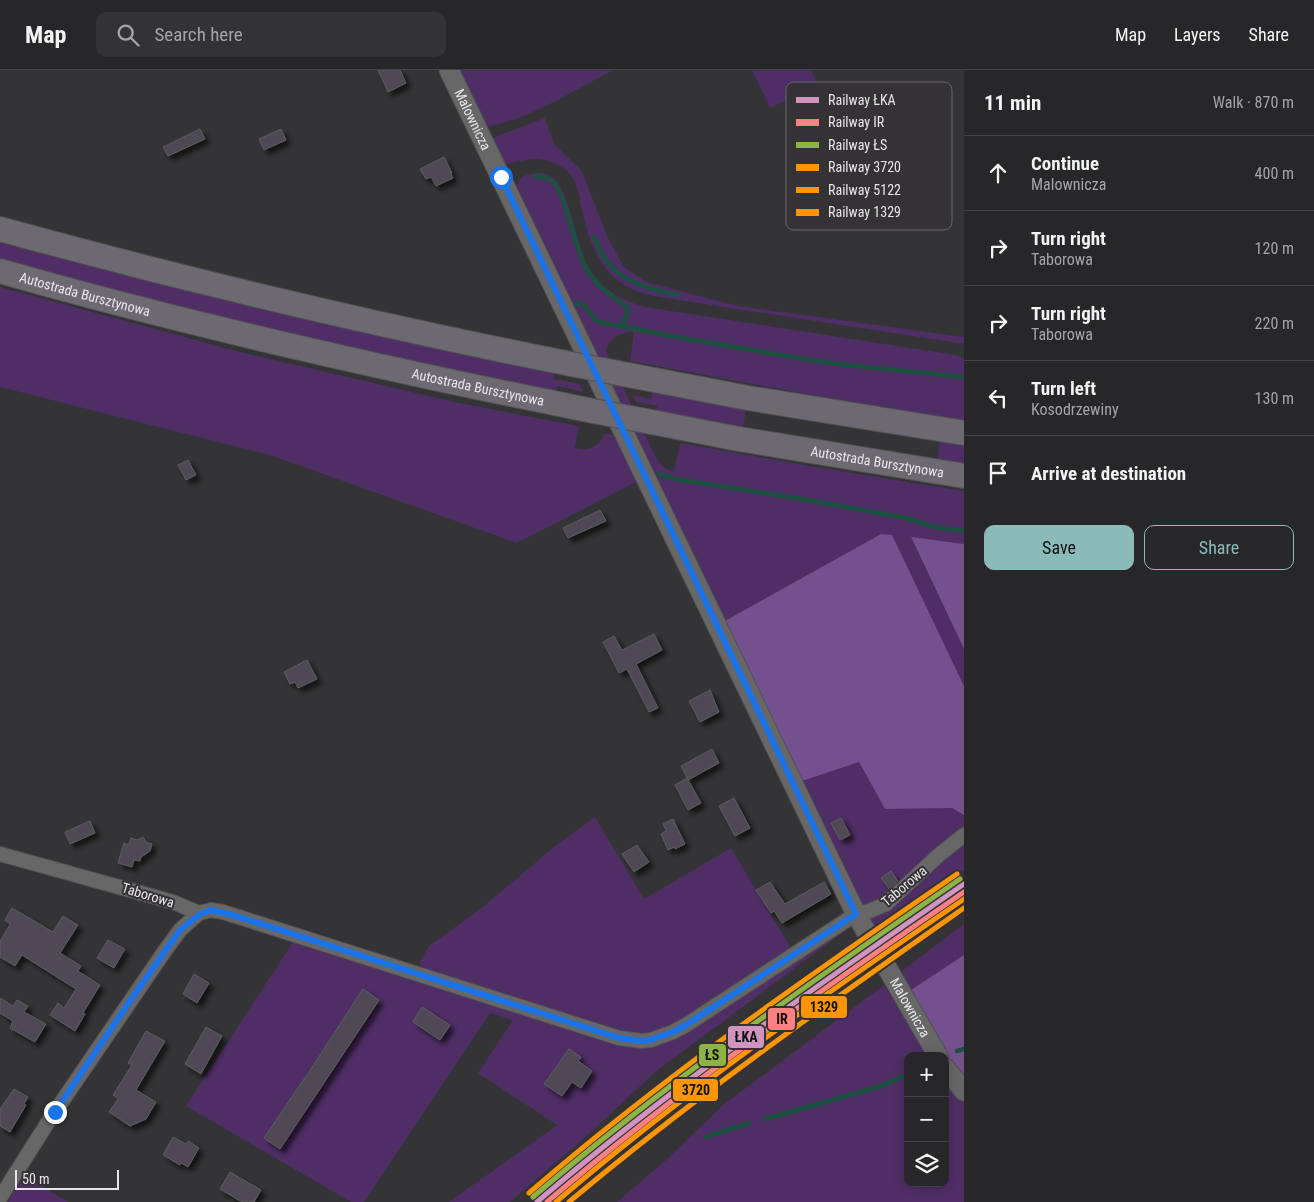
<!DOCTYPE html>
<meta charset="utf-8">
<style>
body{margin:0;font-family:"Roboto Condensed",sans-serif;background:#333234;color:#f1f3f6}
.controls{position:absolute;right:15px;bottom:15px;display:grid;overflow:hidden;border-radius:10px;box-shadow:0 2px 12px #0003}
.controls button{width:45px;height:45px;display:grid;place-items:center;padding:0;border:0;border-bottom:1px solid #434345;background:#272628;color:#f1f3f6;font:25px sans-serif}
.scale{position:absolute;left:15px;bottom:12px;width:104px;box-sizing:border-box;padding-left:5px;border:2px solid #e6e5e7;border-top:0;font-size:14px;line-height:18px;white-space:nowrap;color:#e6e5e7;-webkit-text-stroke:4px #353236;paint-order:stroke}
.stop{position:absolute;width:15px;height:15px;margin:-11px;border:4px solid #1a73e8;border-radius:50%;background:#fff}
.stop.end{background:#1a73e8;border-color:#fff;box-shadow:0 1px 5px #0008}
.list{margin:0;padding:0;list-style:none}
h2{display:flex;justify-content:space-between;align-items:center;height:65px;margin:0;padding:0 20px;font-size:21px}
h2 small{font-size:16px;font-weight:400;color:#a4a5a8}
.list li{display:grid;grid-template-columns:32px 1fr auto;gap:15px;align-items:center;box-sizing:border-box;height:75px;padding:0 20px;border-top:1px solid #434345}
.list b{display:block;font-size:19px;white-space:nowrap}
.list p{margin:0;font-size:16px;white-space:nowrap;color:#a4a5a8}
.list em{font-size:16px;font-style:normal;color:#a4a5a8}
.actions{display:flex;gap:10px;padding:15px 20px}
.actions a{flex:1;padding:11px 0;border:1px solid #8bbbb9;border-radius:10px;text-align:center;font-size:18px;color:#8bbbb9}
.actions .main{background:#8bbbb9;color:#111}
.icon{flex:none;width:28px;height:28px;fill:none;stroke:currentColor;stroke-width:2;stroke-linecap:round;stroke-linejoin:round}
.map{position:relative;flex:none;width:964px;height:1132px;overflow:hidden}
header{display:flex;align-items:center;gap:30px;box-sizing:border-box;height:70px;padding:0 25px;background:#272628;border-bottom:1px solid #434345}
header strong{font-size:24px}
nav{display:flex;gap:28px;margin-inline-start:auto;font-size:18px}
.search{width:350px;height:45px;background:#333234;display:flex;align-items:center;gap:12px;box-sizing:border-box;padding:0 18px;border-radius:10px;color:#a4a5a8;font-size:19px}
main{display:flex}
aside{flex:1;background:#272628}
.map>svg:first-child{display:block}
.green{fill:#4f2e66}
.forest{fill:#74508f}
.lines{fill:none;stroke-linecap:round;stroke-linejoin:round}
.stream{stroke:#1b523f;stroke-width:4.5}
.building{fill:#504856;stroke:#5d5c5e;filter:url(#shadow)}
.street-casing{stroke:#515052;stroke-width:16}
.secondary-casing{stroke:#515052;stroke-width:21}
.highway-casing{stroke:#515052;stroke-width:26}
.street{stroke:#686768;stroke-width:14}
.secondary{stroke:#686768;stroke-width:19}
.highway{stroke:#6d6970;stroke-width:24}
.highway-bridge-casing{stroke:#515052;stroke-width:26;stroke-linecap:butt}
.highway-bridge{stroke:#6d6970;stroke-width:24}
.rail-1-casing{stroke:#353236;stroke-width:9}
.rail-2-casing{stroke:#353236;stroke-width:9}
.rail-3-casing{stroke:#353236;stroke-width:9}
.rail-4-casing{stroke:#353236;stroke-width:9}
.rail-5-casing{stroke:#353236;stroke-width:9}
.rail-6-casing{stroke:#353236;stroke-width:9}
.rail-1{stroke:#d194c0;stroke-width:5}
.rail-2{stroke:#ff8080;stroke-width:5}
.rail-3{stroke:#8db345;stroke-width:5}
.rail-4{stroke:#ff9500;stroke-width:5}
.rail-5{stroke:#ff9500;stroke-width:5}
.rail-6{stroke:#ff9500;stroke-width:5}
.route{stroke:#1a73e8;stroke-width:6}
.labels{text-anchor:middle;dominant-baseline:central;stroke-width:4;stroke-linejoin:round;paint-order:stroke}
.street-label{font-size:14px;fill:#e6e5e7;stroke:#353236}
.key{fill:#353236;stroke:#6a686b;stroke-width:1}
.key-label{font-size:14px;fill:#e6e5e7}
.line-badge{stroke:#353236;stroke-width:2}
.pale-badge-label{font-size:14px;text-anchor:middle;font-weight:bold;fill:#111}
</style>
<header>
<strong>Map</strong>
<div class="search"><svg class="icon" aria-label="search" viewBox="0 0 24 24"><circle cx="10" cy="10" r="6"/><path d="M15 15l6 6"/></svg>Search here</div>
<nav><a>Map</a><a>Layers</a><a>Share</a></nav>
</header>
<main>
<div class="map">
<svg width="964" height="1132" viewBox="0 0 964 1132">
<defs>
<filter id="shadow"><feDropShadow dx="4.5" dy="4.5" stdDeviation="2.5" flood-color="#0009"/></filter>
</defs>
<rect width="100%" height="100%" fill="#343335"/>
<g class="green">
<path d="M459,0h154c-38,20 -85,50 -127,57z"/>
<path d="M752,0h59l7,15 -48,23z"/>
<path d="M545,48l9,26 28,27 25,65 17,31 22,15 92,24 226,31v7l-311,-48c-45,-10 -60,-40 -70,-81 -3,-13 -4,-28 -12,-40 -6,-7 -17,-13 -26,-15 -14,-4 -27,4 -41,3l-12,-20 3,-6z"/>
<path d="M536,103c6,0 13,1 18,6 18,16 21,68 37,93 13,19 33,29 54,35l285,44 27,4 7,4v61l-136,-22 -198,-37 4,-29c-11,-1 -22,5 -27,15l-1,4 49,105c5,8 10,14 19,16l6,-29 147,26 137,22v53l-53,-6 53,111v37l-73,-151 -10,-1 -158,88 -207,-433c2,-11 9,-15 20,-16z"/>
<path d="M0,167l555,134 -1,8 26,5 3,8 -26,-6 -2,9 -149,-32 -406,-101z"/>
<path d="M0,217l240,65 219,51 120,23 -4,22c14,4 25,-2 30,-15l12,3 23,44 -123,63 -247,-88 -270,-68z"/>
<path d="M653,318l94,18 -5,25 -86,-16 1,-9 -21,-4 -3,-7 18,4z"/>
<path d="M940,368l24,3v27l-27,-4z"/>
<path d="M859,692l26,46h67l12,7v13l-83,73 -19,8 -63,-127z"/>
<path d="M595,747l49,82 87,-51 61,102 -123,79 -25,5 -20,-1 -202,-63 -3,-7 10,-17 55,-40 71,-60z"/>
<path d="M964,772v28l-89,63 -8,-15z"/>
<path d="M964,854v31l-56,37 -10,-18z"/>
<path d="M842,860h4l-192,143 -65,61 -79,68h-61l108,-77 -79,-52 35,-53 -23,-7 -126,189h-13l-165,-96 107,-164 119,38 138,42 70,23 27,3 10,-2 27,-12z"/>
<path d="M884,915l46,71h-22v127h37v-103l19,22v100h-347l48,-41 58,-56z"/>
<path d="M24,1106h1l43,26h-60z"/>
</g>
<g class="forest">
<path d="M881,464l11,1 72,151v129l-12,-7 -67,1 -26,-47 -60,20 -76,-160z"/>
<path d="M911,467l53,7v105z"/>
<path d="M964,885v128l-13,-18 -43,-73z"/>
</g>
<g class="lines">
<g class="stream">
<path d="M535,106c7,1 13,2 18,6 12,10 22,67 33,86 10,17 25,28 41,39l1,4 -6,15"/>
<path d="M594,167c14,40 45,51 84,58"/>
<path d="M576,234l4,-1c8,3 10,15 19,19l77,15 134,23 37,5 117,12"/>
<path d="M659,404l16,5 121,19 110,20 28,9 30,4"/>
<path d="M957,981l7,-2"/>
<path d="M766,1049l115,-33 27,-12"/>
<path d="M706,1067l43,-14"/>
</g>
</g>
<g class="building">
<path d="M378,0h22l6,13 -18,9z"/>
<path d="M200,59l5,10 -37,17 -5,-9z"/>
<path d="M281,59l5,11 -22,10 -5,-11z"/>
<path d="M444,87l8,16 -1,1 2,4 -17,8 -5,-9 -5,2 -6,-10z"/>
<path d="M188,390l8,15 -10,5 -8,-15z"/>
<path d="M600,440l6,11 -38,17 -5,-10z"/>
<path d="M654,564l8,16 -26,14 22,44 -9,4 -22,-43 -8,4 -16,-31 11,-6 8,14z"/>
<path d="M307,590l10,19 -19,9 -3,-6 -5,2 -6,-12z"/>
<path d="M710,620l9,22 -19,10 -11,-21z"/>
<path d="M712,679l7,14 -31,17 -7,-14z"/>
<path d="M687,708l14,25 -13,7 -13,-25z"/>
<path d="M734,728l16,30 -15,8 -16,-30z"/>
<path d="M841,748l9,17 -10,5 -9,-17z"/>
<path d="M673,749l12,25 -10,5 -1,-2 -6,3 -7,-16 5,-3 -3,-7z"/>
<path d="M90,751l5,12 -25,11 -5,-12z"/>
<path d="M143,767l3,5 6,2 -2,7 -9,6 -1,4 -6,-1 -2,7 -14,-4 6,-20 5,2 2,-7 6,2z"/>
<path d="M637,775l12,17 -15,10 -12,-18z"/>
<path d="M891,801l7,10 -9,8 -8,-11z"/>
<path d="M770,812l15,22 39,-22 7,12 -49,29 -8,-12 -3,2 -15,-23z"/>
<path d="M12,838l41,24 10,-16 15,9 -18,28 21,13 -3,5 22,14 -17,28 2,1 -10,17 -25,-16 8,-12 6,5 12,-19 -54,-34 -7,11 -15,-9v-15l10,-18 -5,-4z"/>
<path d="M108,870l17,9 -11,19 -17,-10z"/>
<path d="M194,904l15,9 -12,20 -14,-9z"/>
<path d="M363,919l16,11 -99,149 -16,-11 47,-69z"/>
<path d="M0,928l13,8 4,-6 11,6 -4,6 22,12 -11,18 -25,-14 3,-7 -13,-8z"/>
<path d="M422,937l28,18 -10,15 -27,-18z"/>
<path d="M206,957l16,9 -21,38 -16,-10z"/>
<path d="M146,961l19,10 -29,49 20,12 -10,17 -16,7 -21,-14 9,-13 -5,-4 19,-30 -4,-2z"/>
<path d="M569,979l12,8 -3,4 14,10 -11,17 -9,-6 -10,14 -18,-12z"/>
<path d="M14,1019l14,8 -4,7 2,1 -16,27 -10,-6v-17z"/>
<path d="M173,1067l13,7 2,-3 11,7 -11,19 -7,-4 -1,2 -17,-10z"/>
<path d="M230,1102l31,18 -7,12h-12l-22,-13z"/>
</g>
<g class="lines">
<defs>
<g id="street">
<path d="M0,784l173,48 26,11 12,-3 12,2 396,126 23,3 9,-1 22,-8 13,-7 170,-111 13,-3 17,-7 54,-50 24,-19"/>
<path d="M0,1128l50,-79 114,-167 16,-22 19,-17"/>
</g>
<g id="secondary">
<path id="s1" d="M449,0l407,844 82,142"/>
<path d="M945,998l19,23"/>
</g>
<g id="highway">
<path d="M0,159c189,52 379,97 571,135"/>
<path id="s2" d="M0,201c196,56 394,100 593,140"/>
<path d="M618,303l130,25 216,35"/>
<path id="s3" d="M641,350l98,19 225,37"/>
</g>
</defs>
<use href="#street" class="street-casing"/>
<use href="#secondary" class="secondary-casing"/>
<use href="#highway" class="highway-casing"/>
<use href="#street" class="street"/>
<use href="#secondary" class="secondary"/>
<use href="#highway" class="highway"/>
<defs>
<g id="highway-bridge">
<path d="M571,294l47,9"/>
<path d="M593,341l48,9"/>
</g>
</defs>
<use href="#highway-bridge" class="highway-bridge-casing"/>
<use href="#highway-bridge" class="highway-bridge"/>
<defs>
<path id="rail-1" d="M537,1132c135,-116 281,-217 427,-318"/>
<path id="rail-2" d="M547,1132c132,-113 274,-212 417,-310"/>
<path id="rail-3" d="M533,1127c135,-116 281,-217 427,-318"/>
<path id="rail-4" d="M556,1132c129,-111 268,-207 408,-303"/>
<path id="rail-5" d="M529,1123c135,-117 281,-218 428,-319"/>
<path id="rail-6" d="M569,1132c126,-106 261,-200 395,-294"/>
</defs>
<use href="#rail-1" class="rail-1-casing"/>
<use href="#rail-2" class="rail-2-casing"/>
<use href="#rail-3" class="rail-3-casing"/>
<use href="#rail-4" class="rail-4-casing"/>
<use href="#rail-5" class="rail-5-casing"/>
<use href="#rail-6" class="rail-6-casing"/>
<use href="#rail-1" class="rail-1"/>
<use href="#rail-2" class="rail-2"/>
<use href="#rail-3" class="rail-3"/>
<use href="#rail-4" class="rail-4"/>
<use href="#rail-5" class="rail-5"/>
<use href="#rail-6" class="rail-6"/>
</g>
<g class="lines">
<path class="route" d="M55,1042l75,-111 50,-71 20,-16 11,-4 22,5 386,123 23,3 8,-1 23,-8 13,-7 170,-111 -355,-737"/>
</g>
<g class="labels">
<g class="street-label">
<text stroke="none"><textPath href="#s1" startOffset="55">Malownicza</textPath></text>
<text stroke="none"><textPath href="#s2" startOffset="88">Autostrada Bursztynowa</textPath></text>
<text stroke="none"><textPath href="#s2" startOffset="492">Autostrada Bursztynowa</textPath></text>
<text stroke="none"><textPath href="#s3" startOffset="240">Autostrada Bursztynowa</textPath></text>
<text transform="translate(904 816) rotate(-40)">Taborowa</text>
<text transform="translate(148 825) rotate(17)">Taborowa</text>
<text stroke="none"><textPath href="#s1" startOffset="1045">Malownicza</textPath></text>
</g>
</g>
<rect x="786" y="12" width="166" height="148" rx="8" class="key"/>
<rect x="796" y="27" width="23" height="6" fill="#d194c0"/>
<rect x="796" y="49" width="23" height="7" fill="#ff8080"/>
<rect x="796" y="72" width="23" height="6" fill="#8db345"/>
<rect x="796" y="94" width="23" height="7" fill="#ff9500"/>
<rect x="796" y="117" width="23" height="6" fill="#ff9500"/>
<rect x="796" y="139" width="23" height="7" fill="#ff9500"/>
<g class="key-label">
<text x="828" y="35">Railway ŁKA</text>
<text x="828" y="57">Railway IR</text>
<text x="828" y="80">Railway ŁS</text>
<text x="828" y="102">Railway 3720</text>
<text x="828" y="125">Railway 5122</text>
<text x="828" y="147">Railway 1329</text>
</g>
<g class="line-badge">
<rect x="800" y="925" width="48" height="24" rx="5" fill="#ff9500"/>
<rect x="767" y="937" width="29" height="24" rx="5" fill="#ff8080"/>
<rect x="727" y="955" width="38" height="24" rx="5" fill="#d194c0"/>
<rect x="698" y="973" width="29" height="24" rx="5" fill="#8db345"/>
<rect x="672" y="1008" width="47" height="24" rx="5" fill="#ff9500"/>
</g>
<g class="pale-badge-label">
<text x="824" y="942">1329</text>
<text x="782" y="954">IR</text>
<text x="746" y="972">ŁKA</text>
<text x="712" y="990">ŁS</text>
<text x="696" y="1025">3720</text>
</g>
</svg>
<div class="controls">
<button>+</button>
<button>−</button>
<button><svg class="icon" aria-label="layers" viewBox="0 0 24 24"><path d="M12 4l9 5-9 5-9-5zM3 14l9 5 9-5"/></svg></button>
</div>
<div class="scale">50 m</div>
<div class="stop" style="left:501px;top:107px"></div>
<div class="stop end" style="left:55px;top:1042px"></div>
</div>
<aside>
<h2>11 min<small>Walk · 870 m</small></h2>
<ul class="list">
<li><svg class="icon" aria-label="ahead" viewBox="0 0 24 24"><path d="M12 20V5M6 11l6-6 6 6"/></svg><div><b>Continue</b><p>Malownicza</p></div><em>400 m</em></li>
<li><svg class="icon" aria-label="right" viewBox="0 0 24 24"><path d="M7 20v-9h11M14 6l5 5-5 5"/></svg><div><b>Turn right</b><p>Taborowa</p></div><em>120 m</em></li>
<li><svg class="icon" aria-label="right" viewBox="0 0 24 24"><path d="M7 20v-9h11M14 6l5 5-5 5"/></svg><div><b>Turn right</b><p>Taborowa</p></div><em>220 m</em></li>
<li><svg class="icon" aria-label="left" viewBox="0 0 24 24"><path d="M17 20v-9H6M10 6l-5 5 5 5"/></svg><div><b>Turn left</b><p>Kosodrzewiny</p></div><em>130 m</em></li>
<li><svg class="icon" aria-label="arrive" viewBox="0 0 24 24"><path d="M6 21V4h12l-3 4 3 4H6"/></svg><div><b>Arrive at destination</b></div></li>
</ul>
<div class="actions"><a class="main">Save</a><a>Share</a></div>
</aside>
</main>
